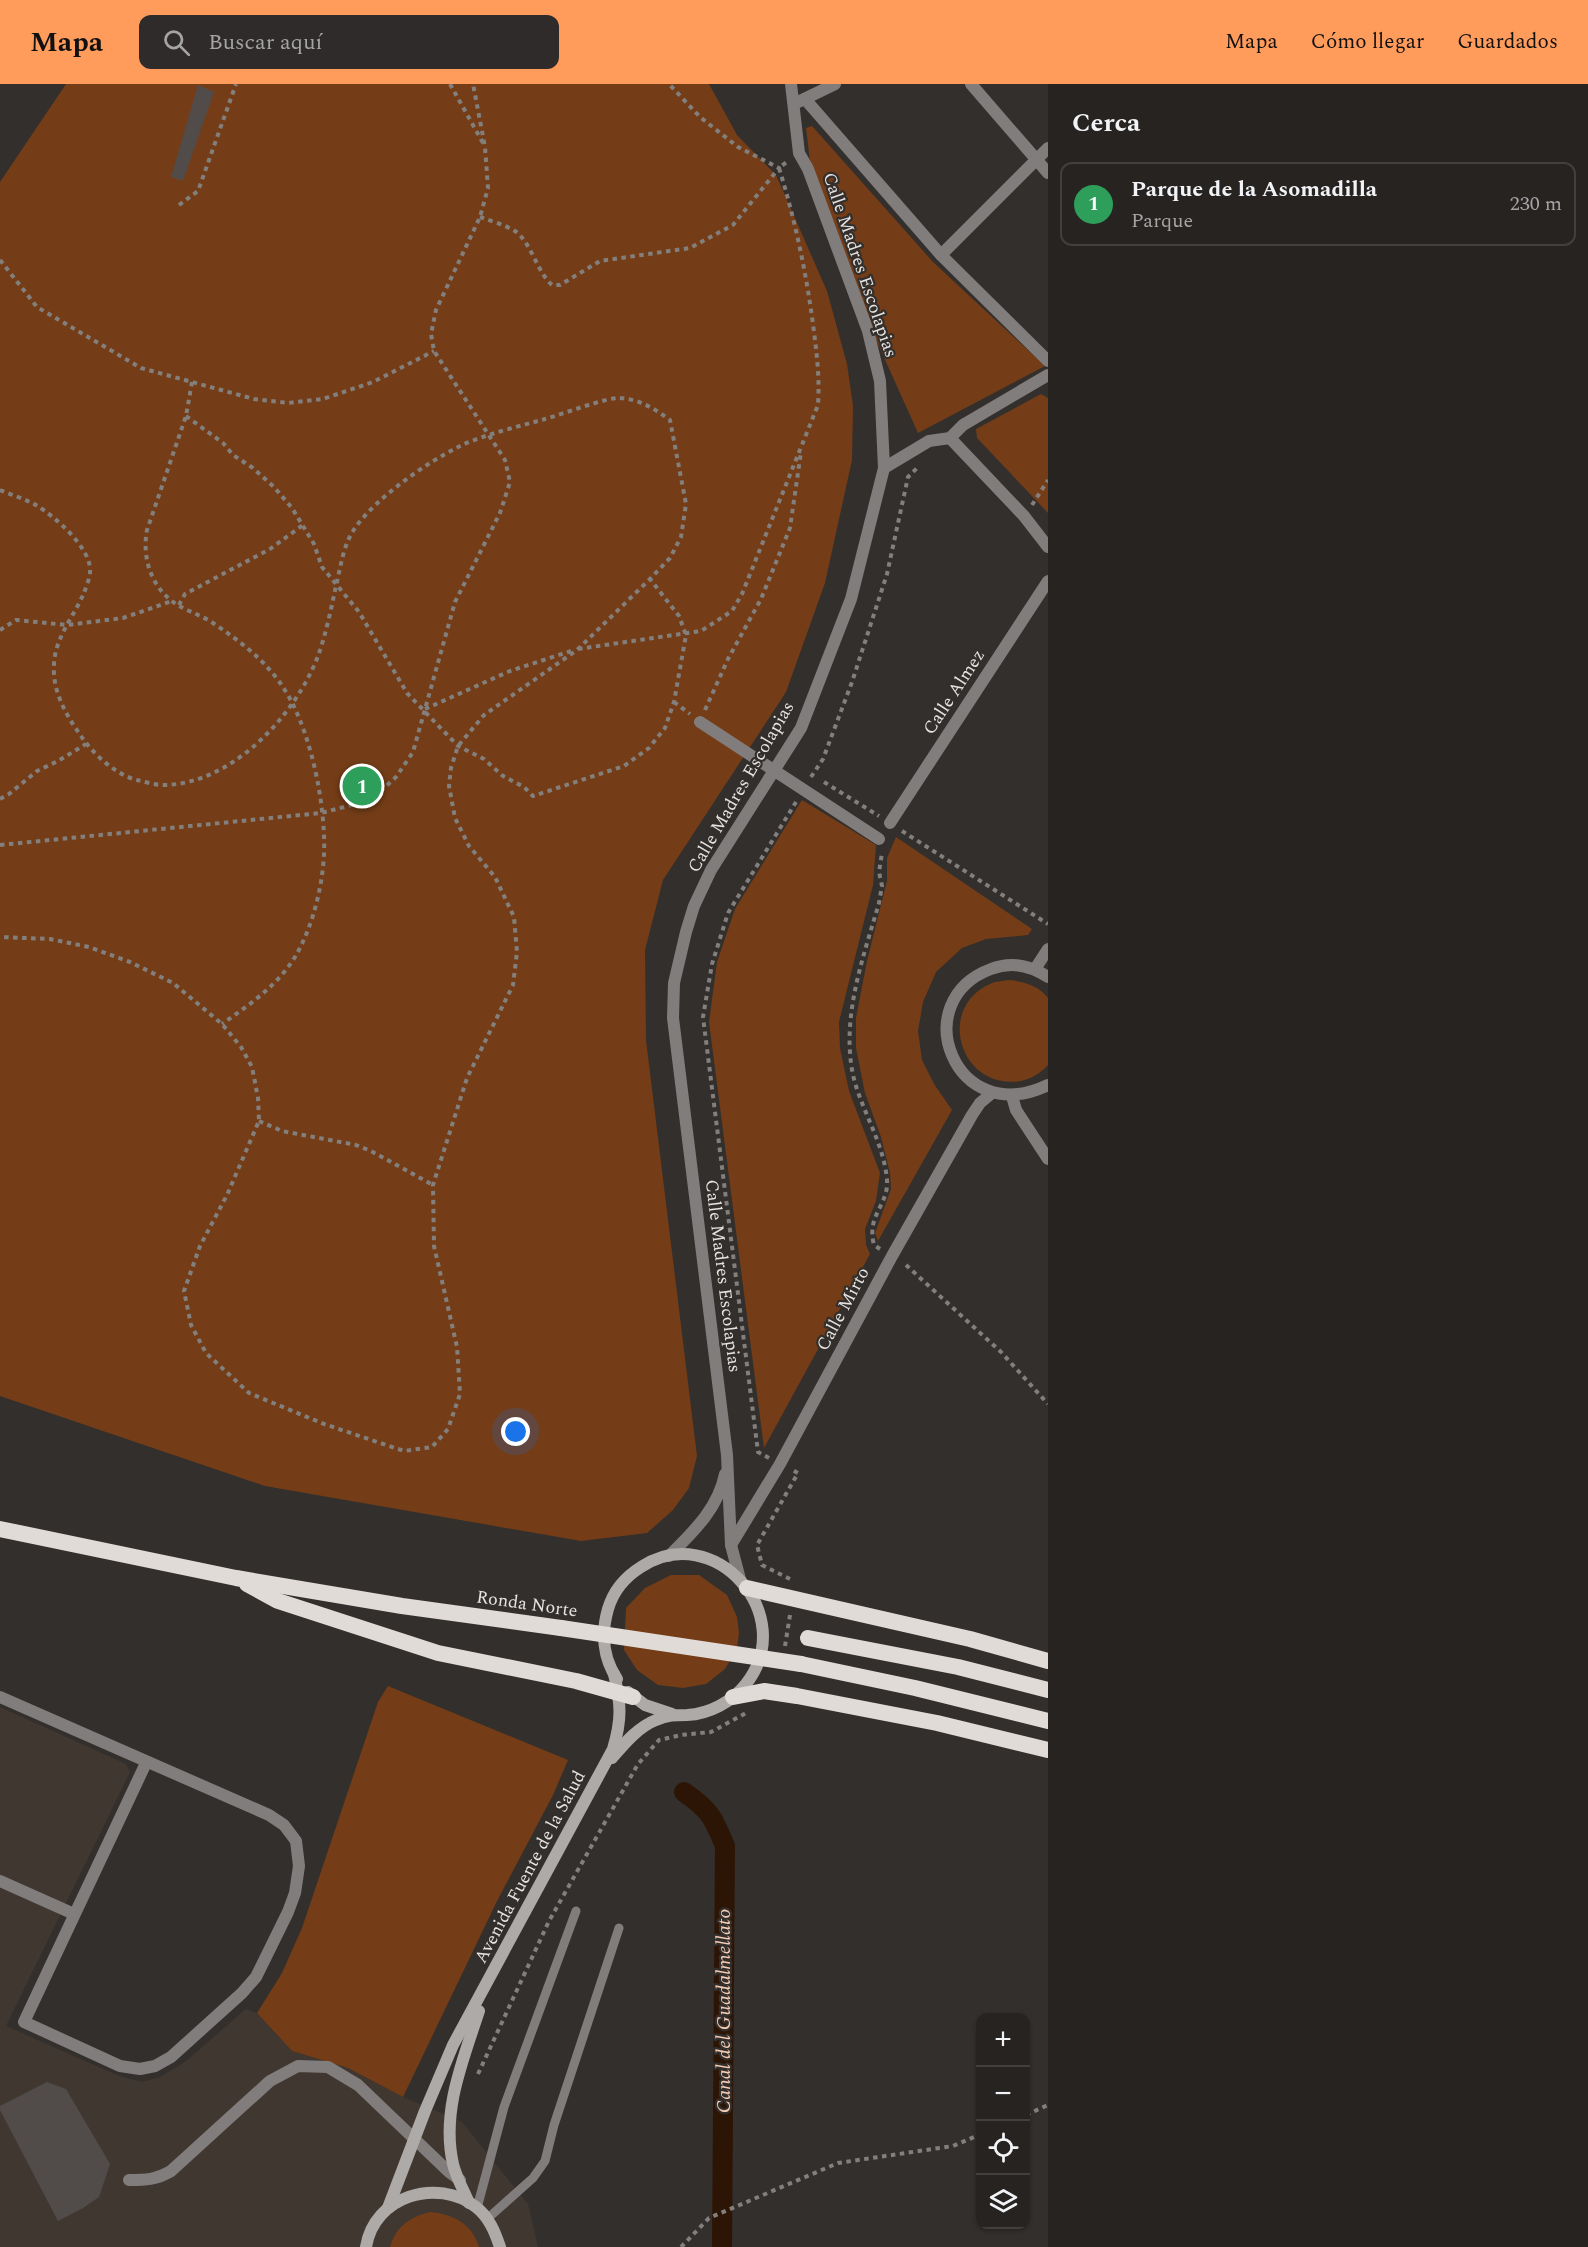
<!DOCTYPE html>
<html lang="es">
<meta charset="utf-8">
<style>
body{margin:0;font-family:Spectral,serif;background:#2e2b2a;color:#f1f3f6}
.controls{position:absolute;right:18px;bottom:18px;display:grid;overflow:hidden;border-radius:12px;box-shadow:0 2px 4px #0004}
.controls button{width:54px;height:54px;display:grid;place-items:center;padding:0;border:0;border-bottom:2px solid #42403f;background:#262321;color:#f1f3f6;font:30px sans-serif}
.you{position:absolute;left:516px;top:1348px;width:21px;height:21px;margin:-15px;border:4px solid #fff;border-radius:50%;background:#1a73e8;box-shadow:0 0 0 9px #1a73e833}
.badge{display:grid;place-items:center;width:39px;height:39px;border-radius:50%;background:#ff9b5b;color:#fff;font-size:20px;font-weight:700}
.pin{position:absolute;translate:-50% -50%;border:3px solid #fff;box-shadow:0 2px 6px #0006}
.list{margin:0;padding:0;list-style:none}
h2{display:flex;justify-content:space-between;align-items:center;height:78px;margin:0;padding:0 24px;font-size:26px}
h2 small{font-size:20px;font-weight:400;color:#a4a4a5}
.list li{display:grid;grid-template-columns:39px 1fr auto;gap:18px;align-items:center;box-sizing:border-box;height:84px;margin:0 12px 12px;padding:0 12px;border:2px solid #42403f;border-radius:12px}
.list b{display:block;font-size:22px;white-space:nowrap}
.list p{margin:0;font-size:20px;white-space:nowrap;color:#a4a4a5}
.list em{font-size:20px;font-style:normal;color:#a4a4a5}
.icon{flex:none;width:33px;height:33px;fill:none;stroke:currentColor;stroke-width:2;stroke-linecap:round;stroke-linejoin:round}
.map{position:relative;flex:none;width:1048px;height:2163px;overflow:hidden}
header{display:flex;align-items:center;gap:36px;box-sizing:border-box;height:84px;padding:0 30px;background:#ff9b5b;color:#111}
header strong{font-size:28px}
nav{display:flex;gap:33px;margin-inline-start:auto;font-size:21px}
.search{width:420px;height:54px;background:#2e2b2a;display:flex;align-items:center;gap:15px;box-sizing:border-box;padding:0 21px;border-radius:12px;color:#a4a4a5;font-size:22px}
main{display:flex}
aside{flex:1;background:#262321}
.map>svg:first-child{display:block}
.built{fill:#413731}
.green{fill:#743d17}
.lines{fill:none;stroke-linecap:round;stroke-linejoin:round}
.canal{stroke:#2d1506;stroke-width:20}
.building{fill:#514c49}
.path{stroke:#837f7c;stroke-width:4;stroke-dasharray:4.5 4.5;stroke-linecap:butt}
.service{stroke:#807d7c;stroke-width:9}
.pedestrian{stroke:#807d7c;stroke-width:12}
.minor{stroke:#807d7c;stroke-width:12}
.tertiary{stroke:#807d7c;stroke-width:12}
.secondary{stroke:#adaaa7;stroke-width:12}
.trunk{stroke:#e1dbd8;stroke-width:16}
.pedestrian-bridge{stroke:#807d7c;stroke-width:12}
.trunk-bridge{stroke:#e1dbd8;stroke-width:16}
.labels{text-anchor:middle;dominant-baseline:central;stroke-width:4.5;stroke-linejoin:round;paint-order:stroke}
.street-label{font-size:18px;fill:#e6e3e1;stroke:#332f2c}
.water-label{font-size:20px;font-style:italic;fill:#f7cdb4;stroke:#332f2c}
</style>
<header>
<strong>Mapa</strong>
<div class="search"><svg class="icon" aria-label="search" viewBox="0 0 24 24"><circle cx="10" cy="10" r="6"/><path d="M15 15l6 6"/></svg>Buscar aquí</div>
<nav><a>Mapa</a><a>Cómo llegar</a><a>Guardados</a></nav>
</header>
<main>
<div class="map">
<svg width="1048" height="2163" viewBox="0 0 1048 2163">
<rect width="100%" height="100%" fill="#332f2c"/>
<path class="built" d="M0,1623l126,57 4,8 -124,254 113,50 23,6 18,-5 25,-15 61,-53 11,4 35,38 56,17 55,29 59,25 66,82 10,43h-538z"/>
<g class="green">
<path d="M66,0h643l28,51 39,40 51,116 20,73 6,42 -1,54 -27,123 -39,109 -123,188 -18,70 1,90 51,416 -8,32 -16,22 -26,23 -66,8 -316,-55 -265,-90v-1214z"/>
<path d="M812,42l121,136 112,104 -127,67 -45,-100 -63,-172 -4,-33z"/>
<path d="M1041,310l7,4v115l-71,-75 -1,-9z"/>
<path d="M802,716l74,45 -3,40 -34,137 1,26 9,43 31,82 -4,28 -11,28 1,16 4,9 -106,194 -55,-426 8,-60 18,-53z"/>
<path d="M896,753l136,92 -4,6 -42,4 -24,9 -26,24 -13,30 -5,29 4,29 12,24 18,26 -74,131 -3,-8 16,-44 -1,-16 -9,-36 -16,-44 -9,-45v-30l11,-57 20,-80v-23z"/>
<path d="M1010,896c15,2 28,5 38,18v67c-7,8 -17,14 -27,16 -62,10 -86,-75 -29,-98 5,-2 12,-2 18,-3z"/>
<path d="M671,1491h28l28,20 10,22 2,16 -2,15 -12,21 -19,15 -23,4 -25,-3 -21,-15 -13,-20 2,-42 19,-20z"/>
<path d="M388,1602l180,74 -15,35 -56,106 -94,196 -55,-29 -56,-17 -35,-38 25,-40 20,-45 76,-226z"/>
<path d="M430,2128c22,2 42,11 49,35h-89c6,-21 20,-30 40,-35z"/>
</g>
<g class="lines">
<path class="canal" d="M684,1708c26,18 29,25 41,54l-3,401"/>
</g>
<g class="building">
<path d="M198,1l16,7 -31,89 -12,-4z"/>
<path d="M47,1998l19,7 44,75 -11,33 -16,11 -25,13 -58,-111v-4z"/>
</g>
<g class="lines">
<g class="path">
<path d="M450,0l33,59"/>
<path d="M179,121l19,-14 38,-107"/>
<path d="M480,133c11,4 25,8 35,14 16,11 22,41 37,54h8l40,-24 90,-13 43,-23 46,-57 -41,-21 -38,-30 -31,-33"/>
<path d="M0,176l37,47 104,61 113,31 34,4 35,-4 50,-17 61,-31"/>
<path d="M192,298l-6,34 -39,114c-5,26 3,55 26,72 13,9 28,13 40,21 25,17 47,33 65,57 29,38 44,107 46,155 2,39 -9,88 -29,122 -18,29 -46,48 -73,67"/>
<path d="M186,332l37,27 10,12 20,13 21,19 18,21 22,36 8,23 37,45 48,81 51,53 26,13 19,17 21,11 9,9 91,-30 25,-18 16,-20 9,-26 12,-67 -7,-19 -29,-37"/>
<path d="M0,406c12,5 25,9 36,15 18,11 56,43 54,67 0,6 -4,15 -6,21 -10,23 -29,45 -30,71 -2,27 12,51 27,72 12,18 35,39 56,44 8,2 18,5 27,5 68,-1 131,-69 154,-129 8,-22 13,-47 18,-70 5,-20 7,-41 19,-58 22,-31 71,-65 105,-82 26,-12 57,-19 85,-27 15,-4 62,-22 75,-21 19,1 35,11 50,22l16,84 -5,33 -11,21 -20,21 -73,71 -93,65 -26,31 -7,22 -2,18 6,32 14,28 26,31 19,40 3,35 -4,33 -46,93 -34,107 1,61 23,101 3,47 -12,35 -16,18 -28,4 -80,-27 -75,-31 -43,-40 -15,-28 -7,-34 16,-45 27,-51 32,-74 -1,-23 -6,-31 -11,-20 -19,-23 -49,-41 -43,-21 -41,-15 -39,-8 -50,-2"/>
<path d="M1032,421l16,-25"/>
<path d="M179,521l6,-11 85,-45 33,-24"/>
<path d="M0,546l16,-10 51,5 56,-7 49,-17"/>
<path d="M578,565l123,-18 31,-20 10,-17 76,-189c2,-30 -2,-58 -6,-88 -7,-50 -18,-101 -33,-149l9,-7"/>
<path d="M674,618l16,12"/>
<path d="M425,625l85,-38 61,-20"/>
<path d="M705,626l23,-51 33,-60 29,-71 11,-76"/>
<path d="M811,693l12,-18 29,-77 35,-108 21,-97 10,-10"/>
<path d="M824,698l55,34"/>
<path d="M0,715l9,-5 28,-23 21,-10 28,-17"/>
<path d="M902,747l146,93"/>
<path d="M0,761l321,-32 50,-13 25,-23 17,-25 42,-150 45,-89 10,-31 -5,-22 -71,-109 -3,-17 5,-24 44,-93 8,-29 -3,-41 -12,-63"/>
<path d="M259,1037l23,10 74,14 15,6 62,34"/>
<path d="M880,1165l-6,-4c-8,-30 15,-40 13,-65 -3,-37 -26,-70 -34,-105 -12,-58 10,-117 26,-172l3,-17 -3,-14 3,-19"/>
<path d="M906,1181l95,87 47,52"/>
<path d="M769,1374l-11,-6 -55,-435 9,-53 16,-51 68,-111"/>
<path d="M790,1495l-28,-14 -5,-20 41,-72 -7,-4"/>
<path d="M785,1562l5,-31"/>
<path d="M478,1990l71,-153 89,-157 21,-24 22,-5 30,-3 35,-19"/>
<path d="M1026,2031l22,-10"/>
<path d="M681,2163l28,-29 129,-55 115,-17 28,-12"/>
</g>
<g class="service">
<path d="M477,2124l27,-101 72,-196"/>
<path d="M487,2135l46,-41 12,-17 9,-36 65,-197"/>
</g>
<path class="pedestrian" d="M890,739l158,-242"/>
<g class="minor">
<path d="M971,0l77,89"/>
<path d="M805,15l136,156 107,106"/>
<path d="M798,18l37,-18"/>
<path d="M941,171l107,-107"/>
<path d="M950,354l74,78 24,31"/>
<path d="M884,384l45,-27 21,-3 13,-13 85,-50"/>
<path d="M1035,885l13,-20"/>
<path d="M1048,893c-17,-11 -37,-16 -57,-8 -86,32 -36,161 57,116"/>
<path d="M1012,1012l4,14 32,49"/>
<path d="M731,1461l49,-81 112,-208 80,-141 8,-12 12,-10"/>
<path d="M0,1613l269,118 15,10 12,16 3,25 -4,27 -7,19 -32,65 -14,16 -71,64 -16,9 -15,3 -20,-3 -96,-44 122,-259"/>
<path d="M0,1797l74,33"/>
<path d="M129,2096c16,0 27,0 42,-9l99,-90 28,-15 30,1 30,18 91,87 11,8"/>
</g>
<g class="tertiary">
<path d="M669,1472c24,-24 49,-47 56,-82"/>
<path d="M740,1495l-9,-34 -4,-90 -54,-437 1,-35 12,-51 8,-26 17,-36 90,-142 50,-129 33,-131 -4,-87 -12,-50 -60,-162 -9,-16 -8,-69"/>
</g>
<g class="secondary">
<path d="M628,1608l17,13 27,9"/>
<path d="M612,1674c12,-14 26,-31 44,-38 11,-5 20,-5 31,-5 22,-1 45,-13 59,-31 54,-69 -32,-165 -105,-117 -16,10 -28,25 -33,42 -7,24 -5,49 9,70"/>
<path d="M469,2119c-5,-12 -13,-26 -16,-39 -12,-52 10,-104 26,-153"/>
<path d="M388,2124l37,-97 28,-66 160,-296c9,-30 8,-45 1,-75"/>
<path d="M366,2163c8,-51 71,-70 110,-40 13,10 19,25 24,40"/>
</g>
<g class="trunk">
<path d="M0,1445l236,49 166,28 159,22"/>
<path d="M247,1500l31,17 160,52 138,28 57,16"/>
<path d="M747,1504l223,51 78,22"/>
<path d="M808,1554l150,29 90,23"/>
<path d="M801,1580l114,24 133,33"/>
<path d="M733,1613l31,-6 33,5 140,27 111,27"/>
</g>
<path class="pedestrian-bridge" d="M700,638l179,117"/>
<path class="trunk-bridge" d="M561,1544l240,36"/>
</g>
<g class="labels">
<g class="street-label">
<text transform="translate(860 181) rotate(71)">Calle Madres Escolapias</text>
<text transform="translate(954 608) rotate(-57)">Calle Almez</text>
<text transform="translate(741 703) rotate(-60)">Calle Madres Escolapias</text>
<text transform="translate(723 1192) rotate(83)">Calle Madres Escolapias</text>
<text transform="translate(843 1225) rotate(-62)">Calle Mirto</text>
<text transform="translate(527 1520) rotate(8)">Ronda Norte</text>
<text transform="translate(530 1783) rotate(-62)">Avenida Fuente de la Salud</text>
</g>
<g class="water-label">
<text transform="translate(724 1927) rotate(-90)">Canal del Guadalmellato</text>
</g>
</g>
</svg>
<div class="controls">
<button>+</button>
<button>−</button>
<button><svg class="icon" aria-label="locate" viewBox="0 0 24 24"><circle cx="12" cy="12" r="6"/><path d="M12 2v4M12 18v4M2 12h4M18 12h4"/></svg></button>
<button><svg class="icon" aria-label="layers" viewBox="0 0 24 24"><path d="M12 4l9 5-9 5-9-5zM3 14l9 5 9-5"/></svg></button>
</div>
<div class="you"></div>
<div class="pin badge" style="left:362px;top:702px;background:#2e9e5b">1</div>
</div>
<aside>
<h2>Cerca<small></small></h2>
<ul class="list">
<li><span class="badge" style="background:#2e9e5b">1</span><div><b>Parque de la Asomadilla</b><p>Parque</p></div><em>230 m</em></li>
</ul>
</aside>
</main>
